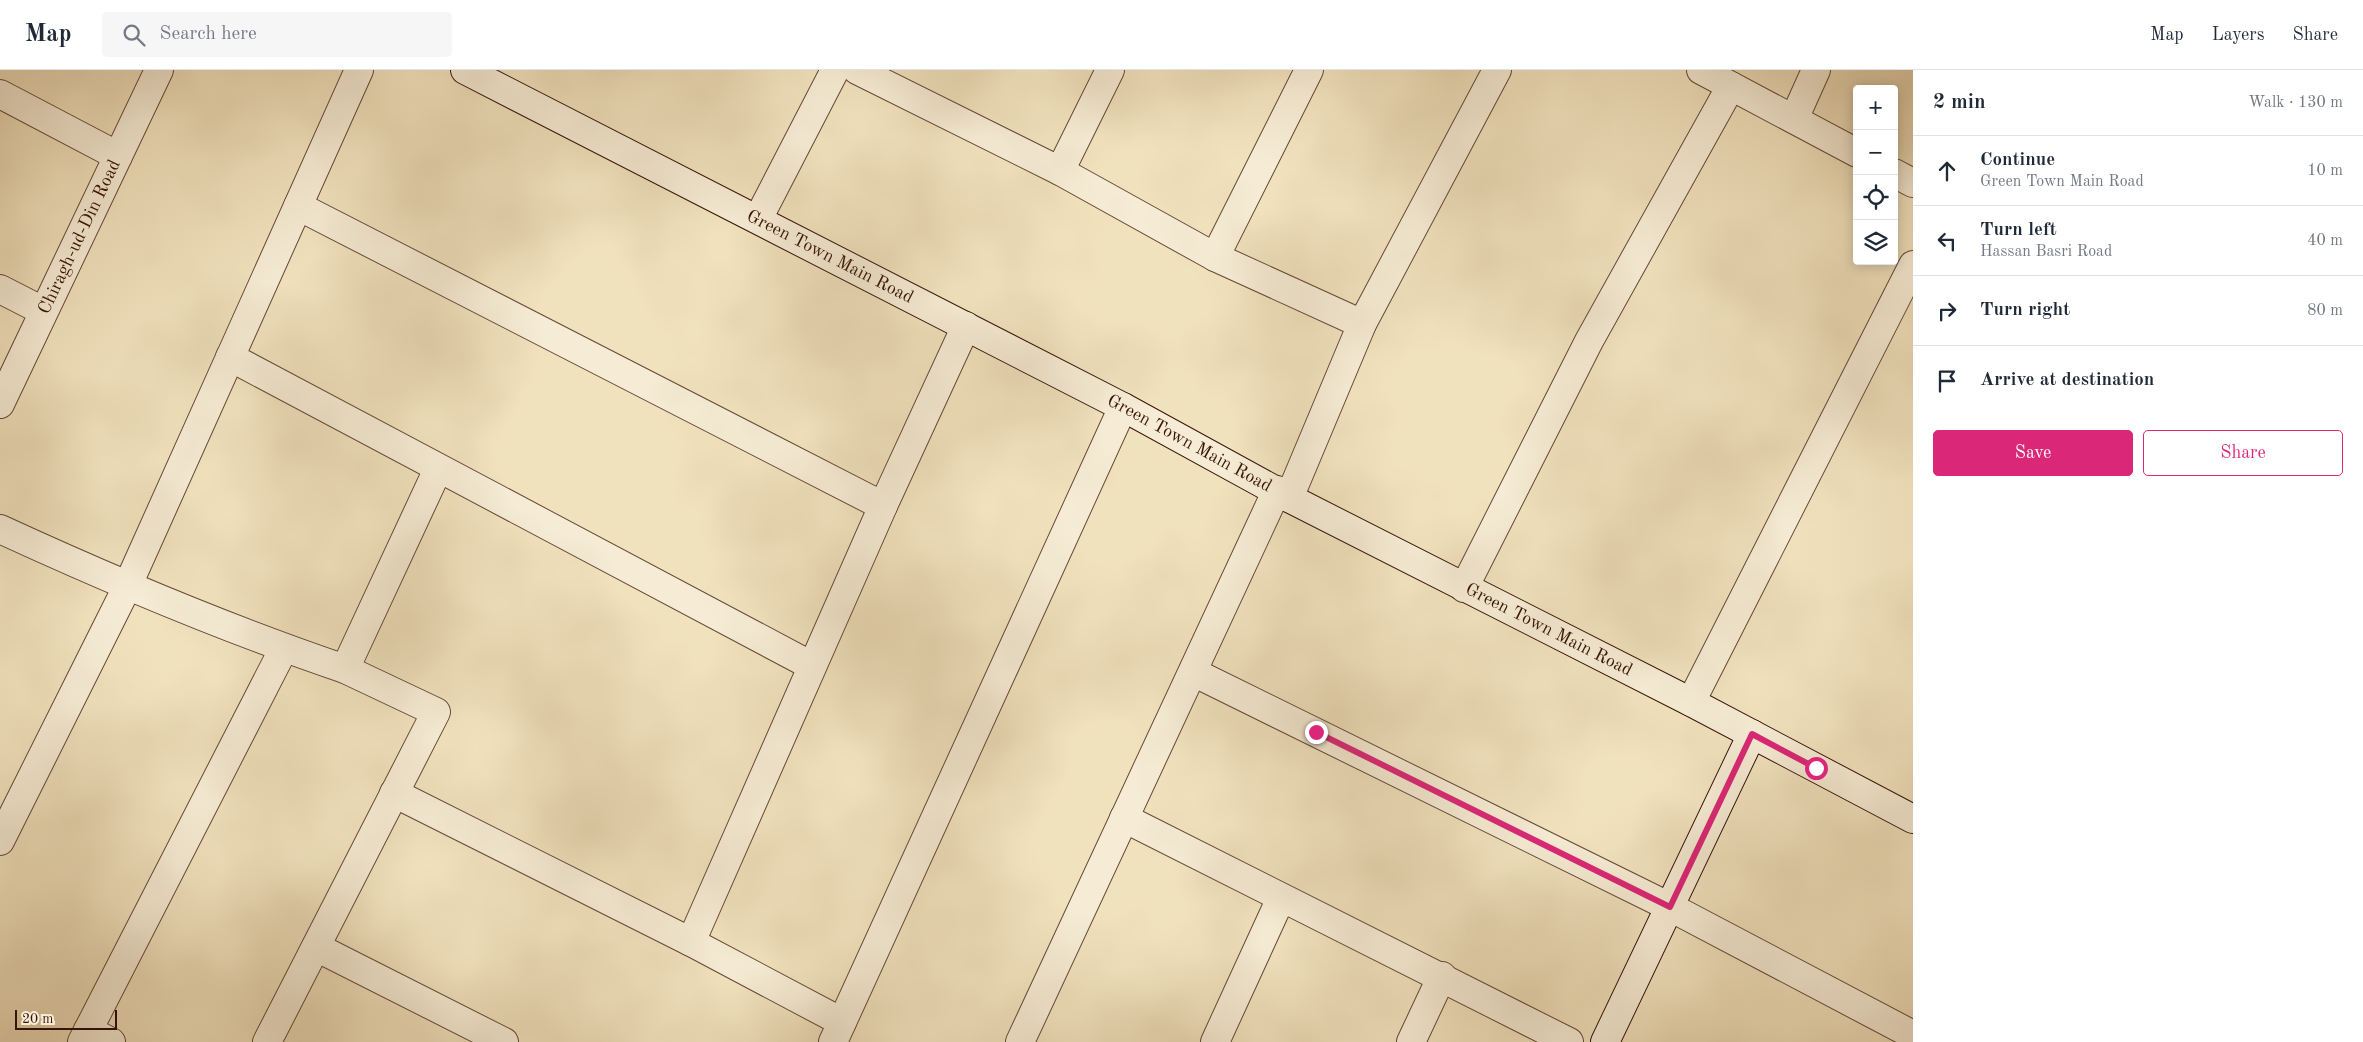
<!DOCTYPE html>
<meta charset="utf-8">
<style>
body{margin:0;font-family:"Old Standard TT",serif;background:#f6f6f7;color:#1f2937}
.controls{position:absolute;right:15px;top:15px;display:grid;overflow:hidden;border-radius:5px;box-shadow:0 2px 12px #0003}
.controls button{width:45px;height:45px;display:grid;place-items:center;padding:0;border:0;border-bottom:1px solid #e0e1e3;background:#fff;color:#1f2937;font:25px sans-serif}
.scale{position:absolute;left:15px;bottom:12px;width:102px;box-sizing:border-box;padding-left:5px;border:2px solid #371408;border-top:0;font-size:14px;line-height:18px;white-space:nowrap;color:#371408;-webkit-text-stroke:4px #f6ecd5;paint-order:stroke}
.stop{position:absolute;width:15px;height:15px;margin:-11px;border:4px solid #db2777;border-radius:50%;background:#fff}
.stop.end{background:#db2777;border-color:#fff;box-shadow:0 1px 5px #0008}
.list{margin:0;padding:0;list-style:none}
h2{display:flex;justify-content:space-between;align-items:center;height:65px;margin:0;padding:0 20px;font-size:21px}
h2 small{font-size:16px;font-weight:400;color:#747a83}
.list li{display:grid;grid-template-columns:32px 1fr auto;gap:15px;align-items:center;box-sizing:border-box;height:70px;padding:0 20px;border-top:1px solid #e0e1e3}
.list b{display:block;font-size:19px;white-space:nowrap}
.list p{margin:0;font-size:16px;white-space:nowrap;color:#747a83}
.list em{font-size:16px;font-style:normal;color:#747a83}
.actions{display:flex;gap:10px;padding:15px 20px}
.actions a{flex:1;padding:11px 0;border:1px solid #db2777;border-radius:5px;text-align:center;font-size:18px;color:#db2777}
.actions .main{background:#db2777;color:#fff}
.icon{flex:none;width:28px;height:28px;fill:none;stroke:currentColor;stroke-width:2;stroke-linecap:round;stroke-linejoin:round}
.map{position:relative;flex:none;width:1913px;height:972px;overflow:hidden}
header{display:flex;align-items:center;gap:30px;box-sizing:border-box;height:70px;padding:0 25px;background:#fff;border-bottom:1px solid #e0e1e3}
header strong{font-size:24px}
nav{display:flex;gap:28px;margin-inline-start:auto;font-size:18px}
.search{width:350px;height:45px;background:#f6f6f7;display:flex;align-items:center;gap:12px;box-sizing:border-box;padding:0 18px;border-radius:5px;color:#747a83;font-size:19px}
main{display:flex}
aside{flex:1;background:#fff}
.map>svg:first-child{display:block}
.lines{fill:none;stroke-linecap:round;stroke-linejoin:round}
.street-casing{stroke:#664836;stroke-width:30}
.secondary-casing{stroke:#371408;stroke-width:30}
.street{stroke:#f6ecd5;stroke-width:28}
.secondary{stroke:#f6ecd5;stroke-width:28}
.route{stroke:#db2777;stroke-width:6}
.labels{text-anchor:middle;dominant-baseline:central;stroke-width:4.5;stroke-linejoin:round;paint-order:stroke}
.street-label{font-size:18px;fill:#371408;stroke:#f6ecd5}
</style>
<header>
<strong>Map</strong>
<div class="search"><svg class="icon" aria-label="search" viewBox="0 0 24 24"><circle cx="10" cy="10" r="6"/><path d="M15 15l6 6"/></svg>Search here</div>
<nav><a>Map</a><a>Layers</a><a>Share</a></nav>
</header>
<main>
<div class="map">
<svg width="1913" height="972" viewBox="0 0 1913 972">
<rect width="100%" height="100%" fill="#f1e2be"/>
<filter id="stains"><feTurbulence type="fractalNoise" baseFrequency=".004" numOctaves="4"/><feColorMatrix values="0 0 0 0 .2 0 0 0 0 .09 0 0 0 0 .02 0 0 0 .5 -.17"/></filter>
<radialGradient id="worn" r=".72"><stop offset=".6" stop-color="#630" stop-opacity="0"/><stop offset="1" stop-color="#630" stop-opacity=".3"/></radialGradient>
<g class="lines">
<defs>
<g id="street">
<path d="M857,0l203,101 155,86 147,67"/>
<path d="M1701,0l156,83"/>
<path d="M0,24l118,62"/>
<path d="M1794,49l22,-49"/>
<path d="M1060,101l50,-101"/>
<path d="M1894,103l19,10"/>
<path d="M298,136l585,300"/>
<path d="M758,149l77,-149"/>
<path d="M1215,187l94,-187"/>
<path d="M0,219l43,22"/>
<path d="M230,287l582,309"/>
<path id="s1" d="M0,334l159,-334"/>
<path d="M1289,428l73,-174 135,-254"/>
<path d="M0,459c113,52 227,100 345,140l93,-200"/>
<path d="M1464,518l125,-247 142,-255"/>
<path d="M1193,602l477,235 243,128"/>
<path d="M1691,632l222,-437"/>
<path d="M394,723l297,149 151,80"/>
<path d="M1124,748l445,224"/>
<path d="M0,771l127,-254 232,-517"/>
<path d="M691,872l192,-436 83,-180"/>
<path d="M316,877l188,95"/>
<path d="M88,960l23,12"/>
<path d="M82,972l202,-394"/>
<path d="M267,972l169,-330 -91,-43"/>
<path d="M833,972l290,-635"/>
<path d="M1020,972l257,-552"/>
<path d="M1215,972l66,-144"/>
<path d="M1411,972l31,-66"/>
</g>
<g id="secondary">
<path id="s2" d="M465,0l658,337 166,91 402,204 222,117"/>
<path d="M1605,972l147,-308"/>
</g>
</defs>
<use href="#street" class="street-casing"/>
<use href="#secondary" class="secondary-casing"/>
<use href="#street" class="street"/>
<use href="#secondary" class="secondary"/>
</g>
<g class="lines">
<path class="route" d="M1316,662l354,175 82,-173 64,34"/>
</g>
<g class="labels">
<g class="street-label">
<text stroke="none"><textPath href="#s1" startOffset="185">Chiragh-ud-Din Road</textPath></text>
<text stroke="none"><textPath href="#s2" startOffset="410">Green Town Main Road</textPath></text>
<text stroke="none"><textPath href="#s2" startOffset="815">Green Town Main Road</textPath></text>
<text stroke="none"><textPath href="#s2" startOffset="1220">Green Town Main Road</textPath></text>
</g>
</g>
<rect width="100%" height="100%" filter="url(#stains)"/>
<rect width="100%" height="100%" fill="url(#worn)"/>
</svg>
<div class="controls">
<button>+</button>
<button>−</button>
<button><svg class="icon" aria-label="locate" viewBox="0 0 24 24"><circle cx="12" cy="12" r="6"/><path d="M12 2v4M12 18v4M2 12h4M18 12h4"/></svg></button>
<button><svg class="icon" aria-label="layers" viewBox="0 0 24 24"><path d="M12 4l9 5-9 5-9-5zM3 14l9 5 9-5"/></svg></button>
</div>
<div class="scale">20 m</div>
<div class="stop" style="left:1816px;top:698px"></div>
<div class="stop end" style="left:1316px;top:662px"></div>
</div>
<aside>
<h2>2 min<small>Walk · 130 m</small></h2>
<ul class="list">
<li><svg class="icon" aria-label="ahead" viewBox="0 0 24 24"><path d="M12 20V5M6 11l6-6 6 6"/></svg><div><b>Continue</b><p>Green Town Main Road</p></div><em>10 m</em></li>
<li><svg class="icon" aria-label="left" viewBox="0 0 24 24"><path d="M17 20v-9H6M10 6l-5 5 5 5"/></svg><div><b>Turn left</b><p>Hassan Basri Road</p></div><em>40 m</em></li>
<li><svg class="icon" aria-label="right" viewBox="0 0 24 24"><path d="M7 20v-9h11M14 6l5 5-5 5"/></svg><div><b>Turn right</b></div><em>80 m</em></li>
<li><svg class="icon" aria-label="arrive" viewBox="0 0 24 24"><path d="M6 21V4h12l-3 4 3 4H6"/></svg><div><b>Arrive at destination</b></div></li>
</ul>
<div class="actions"><a class="main">Save</a><a>Share</a></div>
</aside>
</main>
